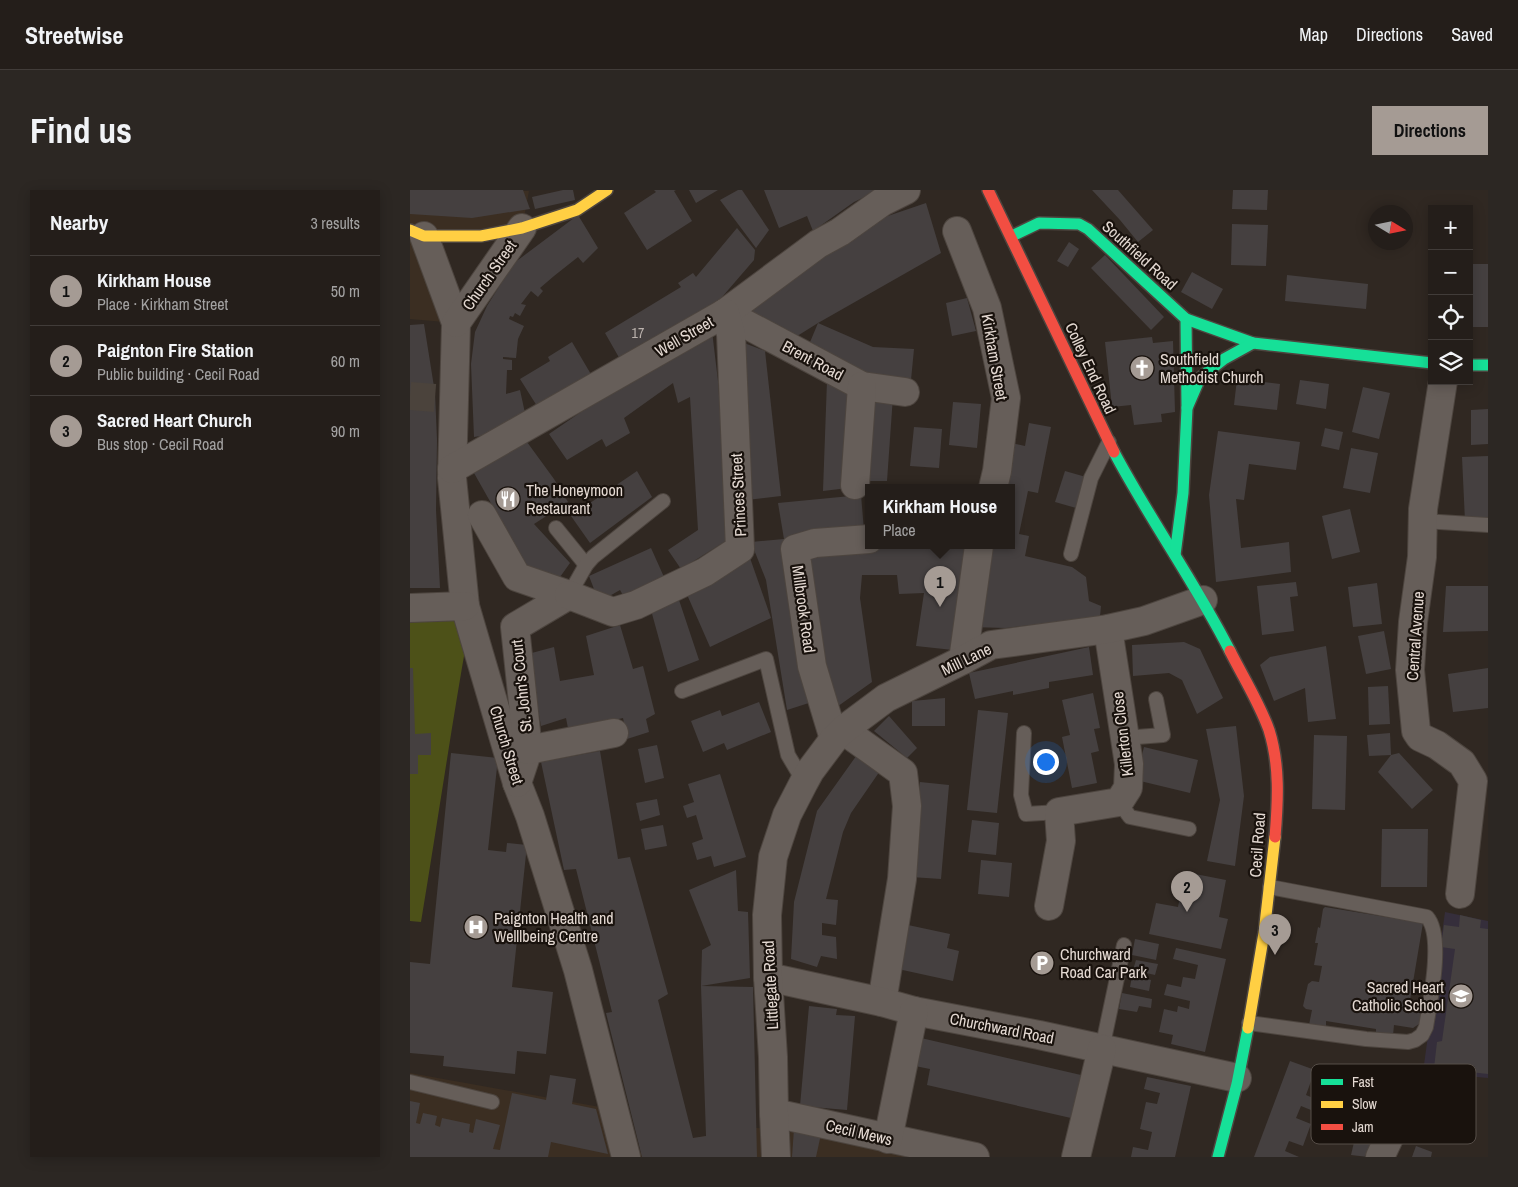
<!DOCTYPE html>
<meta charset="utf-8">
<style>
body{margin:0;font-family:"Archivo Narrow",sans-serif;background:#2c2723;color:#f1f3f6}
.controls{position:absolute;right:15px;top:15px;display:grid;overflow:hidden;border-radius:0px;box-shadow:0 2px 12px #0003}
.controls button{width:45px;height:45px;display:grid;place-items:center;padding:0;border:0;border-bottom:1px solid #413c39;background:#241e1a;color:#f1f3f6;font:25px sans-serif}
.compass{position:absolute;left:958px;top:15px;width:45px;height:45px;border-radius:50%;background:#241e1a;box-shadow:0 2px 12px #0003;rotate:100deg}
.you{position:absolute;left:635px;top:571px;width:18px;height:18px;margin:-12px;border:4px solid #fff;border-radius:50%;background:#1a73e8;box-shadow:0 0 0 8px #1a73e833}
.badge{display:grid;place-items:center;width:32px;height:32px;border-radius:50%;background:#a59b94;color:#111;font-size:16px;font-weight:700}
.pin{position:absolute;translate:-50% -41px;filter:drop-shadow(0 1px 2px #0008)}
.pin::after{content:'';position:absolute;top:26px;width:18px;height:15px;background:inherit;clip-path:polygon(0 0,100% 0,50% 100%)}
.popup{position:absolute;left:455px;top:294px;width:150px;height:65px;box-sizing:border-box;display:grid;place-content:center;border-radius:0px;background:#241e1a;filter:drop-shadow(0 1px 4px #0005);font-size:16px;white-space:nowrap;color:#a3a2a2}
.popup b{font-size:19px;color:#f1f3f6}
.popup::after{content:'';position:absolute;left:50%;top:100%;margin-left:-10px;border:10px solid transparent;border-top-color:#241e1a}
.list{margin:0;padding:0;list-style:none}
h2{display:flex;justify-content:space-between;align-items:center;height:65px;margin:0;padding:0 20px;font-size:21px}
h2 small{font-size:16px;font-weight:400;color:#a3a2a2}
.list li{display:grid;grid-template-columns:32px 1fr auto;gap:15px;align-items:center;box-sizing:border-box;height:70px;padding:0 20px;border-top:1px solid #413c39}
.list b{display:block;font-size:19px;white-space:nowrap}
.list p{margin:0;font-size:16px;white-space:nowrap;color:#a3a2a2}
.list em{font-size:16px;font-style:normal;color:#a3a2a2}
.icon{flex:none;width:28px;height:28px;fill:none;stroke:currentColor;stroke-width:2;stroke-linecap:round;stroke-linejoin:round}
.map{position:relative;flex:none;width:1078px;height:967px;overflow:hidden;border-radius:0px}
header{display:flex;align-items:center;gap:30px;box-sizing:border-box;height:70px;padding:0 25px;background:#241e1a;border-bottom:1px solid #413c39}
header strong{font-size:24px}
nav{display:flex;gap:28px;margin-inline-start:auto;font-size:18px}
.intro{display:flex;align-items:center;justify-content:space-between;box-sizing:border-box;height:120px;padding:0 30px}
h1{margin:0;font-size:35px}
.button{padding:12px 22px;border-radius:0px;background:#a59b94;color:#111;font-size:18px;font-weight:700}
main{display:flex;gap:30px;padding:0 30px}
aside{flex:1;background:#241e1a;border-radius:0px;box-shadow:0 2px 12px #0003}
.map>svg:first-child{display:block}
.commercial{fill:#3b2e22}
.education{fill:#352e3b}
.green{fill:#4d5118}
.building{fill:#454040}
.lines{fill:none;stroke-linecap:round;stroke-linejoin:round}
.street-tunnel{stroke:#4b433c;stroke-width:28;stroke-dasharray:28 14;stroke-linecap:butt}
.lane-casing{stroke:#4d453f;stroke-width:16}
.street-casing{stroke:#4d453f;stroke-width:30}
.fast-casing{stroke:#4d453f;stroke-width:14}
.slow-casing{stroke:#4d453f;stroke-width:14}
.jam-casing{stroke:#4d453f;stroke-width:14}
.lane{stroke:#665e59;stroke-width:14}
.street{stroke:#665e59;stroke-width:28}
.fast{stroke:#16e098;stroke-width:11}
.slow{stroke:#ffcf43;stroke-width:11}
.jam{stroke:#f24e42;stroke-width:11}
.labels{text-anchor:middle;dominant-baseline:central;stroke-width:4.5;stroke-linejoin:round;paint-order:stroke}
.number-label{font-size:14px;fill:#bcb3ae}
.street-label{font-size:16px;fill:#e4d9d2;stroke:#19120d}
.poi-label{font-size:16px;fill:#e4d9d2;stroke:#19120d;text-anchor:start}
.key{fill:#19120d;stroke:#564e48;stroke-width:1}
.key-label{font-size:14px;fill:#e4d9d2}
</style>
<header>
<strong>Streetwise</strong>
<nav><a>Map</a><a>Directions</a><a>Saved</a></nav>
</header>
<div class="intro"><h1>Find us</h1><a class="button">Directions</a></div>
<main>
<aside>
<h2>Nearby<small>3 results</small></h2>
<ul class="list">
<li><span class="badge">1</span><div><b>Kirkham House</b><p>Place · Kirkham Street</p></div><em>50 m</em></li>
<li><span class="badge">2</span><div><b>Paignton Fire Station</b><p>Public building · Cecil Road</p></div><em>60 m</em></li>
<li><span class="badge">3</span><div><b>Sacred Heart Church</b><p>Bus stop · Cecil Road</p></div><em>90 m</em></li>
</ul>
</aside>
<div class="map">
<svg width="1078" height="967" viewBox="0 0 1078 967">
<rect width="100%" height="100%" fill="#302822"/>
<g class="commercial">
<path d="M0,0l119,1 -7,37 -97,8 31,87 -46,-4z"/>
<path d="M0,883l190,34 13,50h-203z"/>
<path d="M346,938l38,1 132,28h-290l-1,-3 58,-16z"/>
</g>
<path class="education" d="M1035,722l43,9v157l-65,-6z"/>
<path class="green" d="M0,427c23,0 45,-6 58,16 -17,96 -31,193 -47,289l-11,-1z"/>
<g class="building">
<path d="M0,0h113l7,19 -58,9 -62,-4z"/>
<path d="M153,0h10l2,10 -40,9 -3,-12z"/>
<path d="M244,0h22l-2,1 18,30 -45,29 -23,-37 32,-21z"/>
<path d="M279,0h29l-22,13z"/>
<path d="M328,0h4l27,40 -13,18 -36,-48z"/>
<path d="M354,0h115l-25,12 -41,29 -6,-15 -28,12z"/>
<path d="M682,0h26l35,40 -15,12 -18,-22z"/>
<path d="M823,0h35l-1,20 -35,-1z"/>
<path d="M516,13l15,50 -123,70 55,24 41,2 -3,31 -46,-7 -57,-26 10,-24 -32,20 -44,-32 134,-91z"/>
<path d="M168,25l20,33 -15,15 -5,-6 -24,19 -14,12 3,3 -5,6 -7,-6 -10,13 5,1 -6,11 -5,-3 -2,4 -3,-1 -1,3 15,7 -6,13 -2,19 -13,-1v2l9,1v10h-5l-1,24 14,-4 5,23 -24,20 -27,4 -3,-73 4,-32 12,-26 27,-43z"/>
<path d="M822,34l36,1 -2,41 -35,-1z"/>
<path d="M327,38l18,22 -1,10 -38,44 -95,57 -16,-28 76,-46 -3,-4 15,-10 3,4z"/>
<path d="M659,52l10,7 -11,18 -11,-6z"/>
<path d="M695,65l59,62 -13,13 -60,-62z"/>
<path d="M1060,74h18v63h-19z"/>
<path d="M782,82l31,17 -11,20 -31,-17z"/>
<path d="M877,85l81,9 -2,25 -81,-8z"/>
<path d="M557,108l9,33 -24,5 -6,-33z"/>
<path d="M14,134l11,69 2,47 -1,70 4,78h-30v-263z"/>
<path d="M302,141l6,50 11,158 -48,30 -13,-19 30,-20 -8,-133 -12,6 -5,-20 -49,35 6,15 -24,14 -4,-8 -35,21 -18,-26 61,-42z"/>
<path d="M742,147l1,6 20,-2 2,71 -14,2 1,8 -28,3 -3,-20 -19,2 -7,-65z"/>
<path d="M326,150l29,11 16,145 -34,4z"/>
<path d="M162,152l20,34 -55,30 -17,-27 30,-18 -2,-4z"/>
<path d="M827,189l43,5 -3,26 -43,-5z"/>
<path d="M890,190l29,4 -3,25 -30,-5z"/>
<path d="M417,191l26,8 -5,99 -25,3z"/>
<path d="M953,197l27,6 -11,46 -27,-7z"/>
<path d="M458,206h25l-6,85h-24z"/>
<path d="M543,212l28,2 -4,44 -28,-3z"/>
<path d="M1078,219v35l-17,1v-35z"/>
<path d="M619,233l22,4 -13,66 -10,-2 -9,43 10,2 -4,20 47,11 14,10 3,24 12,5 -1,11 -94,11 -36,-1 15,-81h26v-58h-14l9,-46 19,4z"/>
<path d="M504,237l28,2 -3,39 -29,-2z"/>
<path d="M915,238l18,4 -4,18 -18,-4z"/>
<path d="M808,241l82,11 -4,28 -47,-6 -5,36 -8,-1 5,49 48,-6 2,30 -75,10 -7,-87z"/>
<path d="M117,252l27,37 14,23 -34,22 36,39 -15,21 -35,-21 -20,-44 -26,-46z"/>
<path d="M941,258l27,5 -8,40 -27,-5z"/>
<path d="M1078,266v64l-23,1 -3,-64z"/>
<path d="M227,281l15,26 -62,46 -19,-27z"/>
<path d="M655,281l21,6 -10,31 -21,-6z"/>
<path d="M451,305l3,35 -80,9 -6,-36z"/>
<path d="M940,319l10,43 -28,7 -10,-43z"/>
<path d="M374,349l28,163 -25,8 -21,-130 -15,-38z"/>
<path d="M454,356l102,3 -13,101 -37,-4 8,-53 -25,1 -2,-19h-35l-2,23 12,84 -38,27 -29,-155z"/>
<path d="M241,358l13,29 -40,20 -4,-7 -21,12 -10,-26z"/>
<path d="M340,368l21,60 -61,29 -25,-57z"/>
<path d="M886,392l2,14 -8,1 4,34 -32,4 -5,-49z"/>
<path d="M967,393l5,41 -29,3 -5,-40z"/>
<path d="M1036,396h42v45l-45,1z"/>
<path d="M269,410l20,60 -31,12 -17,-62z"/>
<path d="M210,435l13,44 10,-3 12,48 -9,5 3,13 -22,7 -4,-21 -21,5 -30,26 -6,-31 -25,8 -13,-72 26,-7 6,34 34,-6 -8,-39z"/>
<path d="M974,441l7,38 -25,5 -8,-38z"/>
<path d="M774,452l16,7 23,49 -26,16 -15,-34 -13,-7 -36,3 -1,-31z"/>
<path d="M916,456l10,73 -28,3 -3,-34 -31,13 -14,-36 10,-8z"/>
<path d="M679,457l4,28 -44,7v6l-36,7v-4l-38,8 -6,-26z"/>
<path d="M0,478h3l2,66 16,-1v22h-13v19h-8z"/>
<path d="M1078,478v40l-35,4 -5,-38z"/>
<path d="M978,496l2,38 -21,1 -1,-38z"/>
<path d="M683,503l7,35 -6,1 5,22 -8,2 6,30 -25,5 -10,-51 8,-2 -8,-35z"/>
<path d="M535,508v28h-33v-25z"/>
<path d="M349,512l12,30 -44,18 -3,-7 -21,9 -12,-31 29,-11 2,6z"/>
<path d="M568,520l30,3 -11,100 -30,-3z"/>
<path d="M479,526l28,32 -10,10 -33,-27z"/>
<path d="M826,536l8,70 -9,70 -28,-5 13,-61 -14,-71z"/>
<path d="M980,543l1,22 -22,1 -2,-21z"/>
<path d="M904,545l33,1 -2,74 -33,-1z"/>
<path d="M247,555l7,33 -19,5 -7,-34z"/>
<path d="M734,557l54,13 -8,33 -54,-13z"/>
<path d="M190,561l18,108 12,-2 38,137 -10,6 35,138 13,-2 -5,-150 52,1 4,170h-115l-36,-144 6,-1 -36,-143 -12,1 -23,-108z"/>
<path d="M449,562l23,16 -31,45 -8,19 -17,67 12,1 -2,25 -14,-2v12l14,2 1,22 -16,-3 -4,11 -26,-8 3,-57 23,-91z"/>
<path d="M41,563l47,5 -10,92 18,2 1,-9 20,2 -15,142 41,5 -7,62 -29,-3 -2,23 -72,-8 1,-10 -34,-3v-91l20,2z"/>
<path d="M989,563l34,37 -21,19 -34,-37 13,-17z"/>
<path d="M310,584l26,83 -32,10 -3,-11 -14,4 -5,-17 11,-4 -7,-24 -9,3 -4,-12 11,-4 -6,-18z"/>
<path d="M510,592l29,3 -8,94 -30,-2z"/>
<path d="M247,609l3,16 -20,6 -4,-18z"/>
<path d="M562,630l27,3 -3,32 -28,-3z"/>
<path d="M253,635l4,21 -22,4 -4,-21z"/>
<path d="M972,639h46l-1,58h-46z"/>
<path d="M571,670l31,3 -3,34 -31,-3z"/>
<path d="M326,680l2,41 10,1 2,66 -49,8 1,-36 9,-5 -22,-55z"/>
<path d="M775,682l41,8 -7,37 9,2 -7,30 -72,-15 7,-31 22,4z"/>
<path d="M915,717l98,16 -13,77 8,1 5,10 -1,11 -9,6 -19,-3 -1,10 -17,-3v-3l-50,-8v7l-17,-3 3,-15 -6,-1 -3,-3 5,-22 4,-3 7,1 3,-16 -8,-1 4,-22h-3l3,-16 2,1 3,-19z"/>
<path d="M1050,725l21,5 -1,8 8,1v145l-54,-6 3,-26 5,-1 13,-92 -14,-2 3,-22 15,2z"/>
<path d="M498,735l42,9 -3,14 12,3 -6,30 -55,-12z"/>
<path d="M725,749l24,5 -3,16 -24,-5z"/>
<path d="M766,758l50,11 -21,93 -34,-8 2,-9 -14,-3 5,-23 13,3 1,-6 11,3 1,-8 -26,-6 3,-11 14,3 2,-10 12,2 3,-14 -25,-6z"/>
<path d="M726,770l22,4 -3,11 -22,-5z"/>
<path d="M722,786l19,4 -2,11 -19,-4z"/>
<path d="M712,803l30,6 -1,9 -12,-2 -2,6 -18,-3z"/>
<path d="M399,816l28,3 -1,6 19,1 -8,94 -47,-4z"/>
<path d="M511,848l160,37 -10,43 -144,-33 3,-16 -15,-3z"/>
<path d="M880,871l25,9 -9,25 14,6 -4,11 -15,-6 -5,12 15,6 -8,22 -14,-5 -4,10 14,6h-45z"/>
<path d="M951,884l43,6 -28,61 -5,1 -18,-10 19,-41 -12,-2z"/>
<path d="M140,885l26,4 -4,25 24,5 12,45 -57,-12 -3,15h-138v-56l10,2 -4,20 4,1 3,-11 14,3 -2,9 5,2 2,-9 28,6 -1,8 4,1 3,-14 24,6 -7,24 7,1 12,-57 34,7z"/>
<path d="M737,887l44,9 -16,71h-44l2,-10 15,3 4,-18 -12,-3 6,-27 11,2 3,-11 -16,-4z"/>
<path d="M384,939l27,5 -5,23h-24z"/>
<path d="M945,948l16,4 -3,15 -17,-2z"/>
<path d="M1006,956l16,6 -1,5h-19z"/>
</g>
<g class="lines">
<path class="street-tunnel" d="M0,206l25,2"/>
<defs>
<g id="lane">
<path d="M1013,331l65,4"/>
<path d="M146,338l30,37"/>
<path d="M661,364l20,-76 18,-36"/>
<path d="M159,405l17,-30 7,-8 70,-56"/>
<path d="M272,501l84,-32 22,96 16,27"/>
<path d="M614,543l-3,62 5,19 33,-2"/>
<path d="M714,548l39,-3 -7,-36"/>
<path d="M709,612l11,15 59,12"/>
<path d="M839,833l117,16 42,3 7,-2 7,-5 4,-8c4,-25 18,-91 1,-110l-157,-30"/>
<path d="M692,859l22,-104"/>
<path d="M0,892l82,20"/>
</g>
<g id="street">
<path d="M547,41l30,77 19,90 -9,73 -4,17"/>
<path d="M14,46l32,87 -4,155 13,128 52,177 13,33 48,154 48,187"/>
<path d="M315,123l137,73 43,6"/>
<path d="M46,133l66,-95"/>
<path d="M1033,191l-20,128 -1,48 -9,65 -3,48 6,61 4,6 17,8 25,18 11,18 -13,113"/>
<path d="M42,279l273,-156 93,-69 22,-12 42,-30 24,-12"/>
<path d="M445,295l7,-99"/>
<path d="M72,325l35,62 52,18 -54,32 13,123 -11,33"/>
<path d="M159,405l44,17 23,-7 69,-33 35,-23 -9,-215 -6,-21"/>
<path d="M0,418l55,-2"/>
<path d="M553,470l16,-114"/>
<path d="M433,540l60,43 4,33 -5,73 -20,123"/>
<path d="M424,549l-22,-73 -17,-117 20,-6 54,-4"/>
<path d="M118,560l86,-17"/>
<path d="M639,716l12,-65 -2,-29 60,-10 9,-14 1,-24 -21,-135"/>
<path d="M358,787l114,25 32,9 125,24 198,43"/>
<path d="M364,923l201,44"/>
<path d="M478,949l26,-128"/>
<path d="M366,967l-2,-44 -1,-56 -5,-80 -1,-62 6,-58 14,-42 17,-33 6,-11 24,-32 9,-9 43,-32 77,-38 28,-15 117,-16 36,-8 59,-21"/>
<path d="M666,967l26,-108"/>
<path d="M970,967l36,-76"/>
</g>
<g id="fast">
<path d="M602,46l27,-13 40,1 9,5 98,90 1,89"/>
<path d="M776,129l67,24 179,20"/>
<path d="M1059,175h19"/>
<path d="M704,262c36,68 81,130 116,199"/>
<path d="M765,365l8,-62 4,-85 13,-30 24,-19 29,-16"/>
<path d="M808,967l19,-73 11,-56"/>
</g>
<g id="slow">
<path d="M0,40l14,6h57l41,-8 55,-18 30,-20"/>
<path d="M838,838l16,-95 11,-96"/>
</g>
<g id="jam">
<path d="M578,0l126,262"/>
<path d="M820,461c13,26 29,51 39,79 11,35 9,71 6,107"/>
</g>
</defs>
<use href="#lane" class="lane-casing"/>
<use href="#street" class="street-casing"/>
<use href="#fast" class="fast-casing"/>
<use href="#slow" class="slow-casing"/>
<use href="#jam" class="jam-casing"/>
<use href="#lane" class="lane"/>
<use href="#street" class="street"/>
<use href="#fast" class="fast"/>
<use href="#slow" class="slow"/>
<use href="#jam" class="jam"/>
</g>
<defs>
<symbol id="church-disc" viewBox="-11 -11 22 22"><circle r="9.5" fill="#a59b94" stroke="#19120d"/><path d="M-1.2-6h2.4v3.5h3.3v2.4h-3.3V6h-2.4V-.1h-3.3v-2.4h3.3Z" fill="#fff"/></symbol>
<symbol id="restaurant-disc" viewBox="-11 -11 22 22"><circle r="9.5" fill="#a59b94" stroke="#19120d"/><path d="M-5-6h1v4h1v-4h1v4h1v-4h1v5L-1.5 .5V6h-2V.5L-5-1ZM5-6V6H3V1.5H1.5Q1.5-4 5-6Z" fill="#fff"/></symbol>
<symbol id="hospital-disc" viewBox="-11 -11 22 22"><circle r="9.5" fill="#a59b94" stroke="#19120d"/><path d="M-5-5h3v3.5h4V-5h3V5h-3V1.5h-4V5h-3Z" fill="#fff"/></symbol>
<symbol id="parking-disc" viewBox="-11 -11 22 22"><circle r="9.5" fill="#a59b94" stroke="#19120d"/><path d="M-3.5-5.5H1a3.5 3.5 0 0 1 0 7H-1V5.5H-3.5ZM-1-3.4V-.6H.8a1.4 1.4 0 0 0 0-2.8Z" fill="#fff"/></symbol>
<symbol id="school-disc" viewBox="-11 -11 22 22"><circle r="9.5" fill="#a59b94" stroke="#19120d"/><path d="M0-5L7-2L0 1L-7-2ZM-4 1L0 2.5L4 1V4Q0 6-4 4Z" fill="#fff"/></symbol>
</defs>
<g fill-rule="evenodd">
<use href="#church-disc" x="718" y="164" width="28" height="28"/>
<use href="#restaurant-disc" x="84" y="295" width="28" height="28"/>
<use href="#hospital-disc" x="52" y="723" width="28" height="28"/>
<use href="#parking-disc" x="618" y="759" width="28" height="28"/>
<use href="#school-disc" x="1037" y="792" width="28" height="28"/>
</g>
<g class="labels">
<g class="number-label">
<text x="228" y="143">17</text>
</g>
<g class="street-label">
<text transform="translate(730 65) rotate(42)">Southfield Road</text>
<text transform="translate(79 85) rotate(-55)">Church Street</text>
<text transform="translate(274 146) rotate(-30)">Well Street</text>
<text transform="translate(585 167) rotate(80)">Kirkham Street</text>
<text transform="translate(403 170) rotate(28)">Brent Road</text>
<text transform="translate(681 178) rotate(65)">Colley End Road</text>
<text transform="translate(328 305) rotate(-93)">Princes Street</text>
<text transform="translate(394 419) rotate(82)">Millbrook Road</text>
<text transform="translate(1005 446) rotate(-86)">Central Avenue</text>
<text transform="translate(556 469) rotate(-26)">Mill Lane</text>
<text transform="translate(111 496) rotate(-96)">St. John's Court</text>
<text transform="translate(712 544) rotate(-97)">Killerton Close</text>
<text transform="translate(97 555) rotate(73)">Church Street</text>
<text transform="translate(847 655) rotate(-86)">Cecil Road</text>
<text transform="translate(360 795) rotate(-93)">Littlegate Road</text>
<text transform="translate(592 838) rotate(11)">Churchward Road</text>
<text transform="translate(449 942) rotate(13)">Cecil Mews</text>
</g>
<g class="poi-label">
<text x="750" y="169">Southfield<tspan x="750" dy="18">Methodist Church</tspan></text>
<text x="116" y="300">The Honeymoon<tspan x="116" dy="18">Restaurant</tspan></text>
<text x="84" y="728">Paignton Health and<tspan x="84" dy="18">Welllbeing Centre</tspan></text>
<text x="650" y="764">Churchward<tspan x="650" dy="18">Road Car Park</tspan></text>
<text x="1034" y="797" text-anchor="end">Sacred Heart<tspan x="1034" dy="18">Catholic School</tspan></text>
</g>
</g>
<rect x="901" y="874" width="165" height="80" rx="8" class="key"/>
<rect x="911" y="889" width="22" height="6" fill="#16e098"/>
<rect x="911" y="911" width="22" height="7" fill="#ffcf43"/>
<rect x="911" y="934" width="22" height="6" fill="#f24e42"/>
<g class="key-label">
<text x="942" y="897">Fast</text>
<text x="942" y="919">Slow</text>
<text x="942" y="942">Jam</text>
</g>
</svg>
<div class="controls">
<button>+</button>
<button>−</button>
<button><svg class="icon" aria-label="locate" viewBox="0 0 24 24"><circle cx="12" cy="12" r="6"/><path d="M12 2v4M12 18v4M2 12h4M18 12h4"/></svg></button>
<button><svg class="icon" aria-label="layers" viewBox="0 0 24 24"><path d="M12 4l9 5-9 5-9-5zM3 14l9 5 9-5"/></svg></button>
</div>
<svg class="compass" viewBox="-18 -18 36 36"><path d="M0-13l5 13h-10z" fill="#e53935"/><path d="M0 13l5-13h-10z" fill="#a3a2a2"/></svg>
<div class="you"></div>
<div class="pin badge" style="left:530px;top:417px">1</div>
<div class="popup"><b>Kirkham House</b>Place</div>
<div class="pin badge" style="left:777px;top:722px">2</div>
<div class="pin badge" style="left:865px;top:765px">3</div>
</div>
</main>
